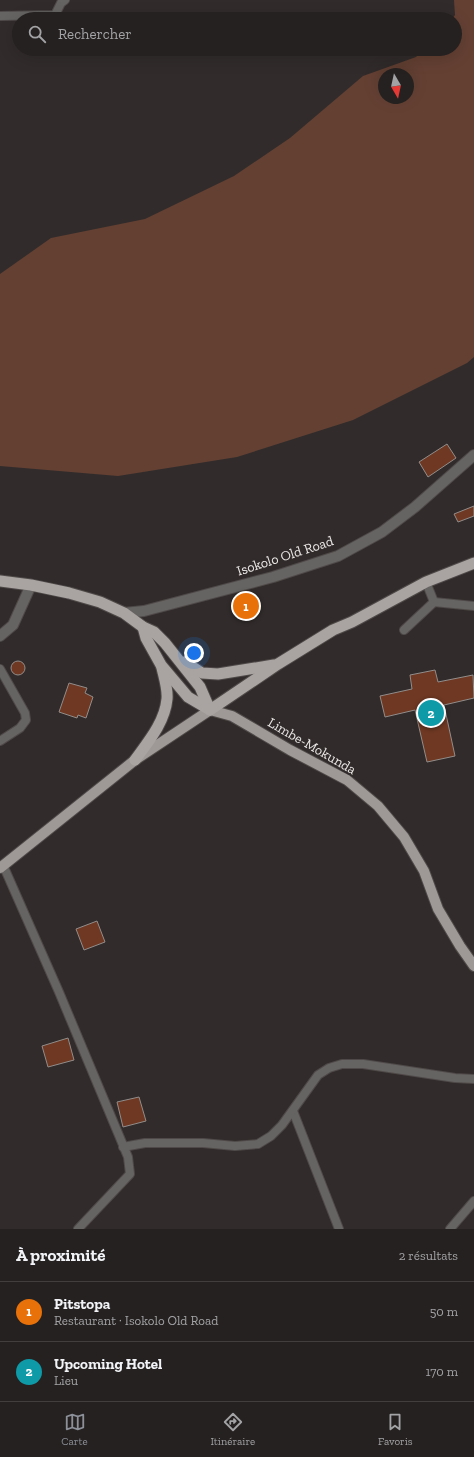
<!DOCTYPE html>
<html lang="fr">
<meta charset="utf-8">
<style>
body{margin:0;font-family:"Zilla Slab",serif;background:#312e2d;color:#f1f3f6}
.compass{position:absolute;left:378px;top:68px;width:36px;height:36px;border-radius:50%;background:#252120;box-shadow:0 4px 16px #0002;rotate:171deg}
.you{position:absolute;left:194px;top:653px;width:14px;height:14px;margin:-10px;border:3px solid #fff;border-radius:50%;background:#1a73e8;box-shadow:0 0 0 6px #1a73e833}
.badge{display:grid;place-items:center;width:26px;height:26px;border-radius:50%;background:#8c9099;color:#fff;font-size:13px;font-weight:700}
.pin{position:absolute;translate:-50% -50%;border:2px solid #fff;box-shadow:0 1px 4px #0006}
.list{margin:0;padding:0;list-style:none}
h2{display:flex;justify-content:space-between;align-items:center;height:52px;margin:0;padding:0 16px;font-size:17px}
h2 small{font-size:13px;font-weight:400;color:#a3a3a5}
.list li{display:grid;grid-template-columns:26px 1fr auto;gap:12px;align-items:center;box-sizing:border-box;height:60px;padding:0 16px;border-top:1px solid #423e3e}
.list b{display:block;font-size:15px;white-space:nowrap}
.list p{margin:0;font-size:13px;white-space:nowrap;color:#a3a3a5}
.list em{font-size:13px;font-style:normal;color:#a3a3a5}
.icon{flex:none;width:22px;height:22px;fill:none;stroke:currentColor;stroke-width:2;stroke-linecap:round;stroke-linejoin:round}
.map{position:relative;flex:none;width:474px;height:1229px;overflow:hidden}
.search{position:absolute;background:#252120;box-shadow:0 4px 16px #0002;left:12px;right:12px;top:12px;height:44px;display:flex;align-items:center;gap:10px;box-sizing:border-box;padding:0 14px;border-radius:22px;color:#a3a3a5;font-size:15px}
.sheet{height:172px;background:#252120}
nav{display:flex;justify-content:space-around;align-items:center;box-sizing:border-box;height:56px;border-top:1px solid #423e3e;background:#252120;font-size:11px;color:#a3a3a5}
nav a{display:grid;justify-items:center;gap:2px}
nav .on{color:#8c9099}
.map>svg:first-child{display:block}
.green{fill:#644033;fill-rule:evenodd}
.building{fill:#6e3823;stroke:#928d8b}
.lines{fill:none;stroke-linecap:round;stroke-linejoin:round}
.minor-casing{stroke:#4f4a49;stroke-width:10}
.tertiary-casing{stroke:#4f4a49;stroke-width:12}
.primary-casing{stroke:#4f4a49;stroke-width:12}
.trunk-casing{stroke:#4f4a49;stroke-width:13}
.minor{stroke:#666463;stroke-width:8}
.tertiary{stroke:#666463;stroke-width:10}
.primary{stroke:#9e9997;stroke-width:10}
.trunk{stroke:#a9a4a2;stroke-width:11}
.labels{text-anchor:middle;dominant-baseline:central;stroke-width:4;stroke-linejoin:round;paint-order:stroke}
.street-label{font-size:14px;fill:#ebe8e7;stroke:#312c2b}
</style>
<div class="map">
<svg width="474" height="1229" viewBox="0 0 474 1229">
<rect width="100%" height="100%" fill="#312c2b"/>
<path class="green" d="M454,0h20v357l-7,6 -114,57 -116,37 -119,19 -118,-10v-192l51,-36 94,-19 89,-43 56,-38 73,-62 53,-19 8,-8h31v-30h-3l3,-4zM384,74h24v24h-24z"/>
<g class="building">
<path d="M447,444l9,14 -28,19 -9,-15z"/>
<path d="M474,506v10l-16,6 -4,-8z"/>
<circle cx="18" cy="668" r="7"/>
<path d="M435,670l3,12 35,-7 1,23 -30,7 11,51 -28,6 -12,-52 -30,7 -5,-21 32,-7 -2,-14z"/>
<path d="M69,683l18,5 -2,5 8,4 -7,21 -8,-3 -1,3 -18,-6z"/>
<path d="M97,921l8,21 -21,8 -8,-21z"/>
<path d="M68,1038l6,22 -26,7 -6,-21z"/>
<path d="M139,1097l7,24 -23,6 -6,-25z"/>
</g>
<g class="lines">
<defs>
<g id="minor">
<path d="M0,16l55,-1 6,-12 4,-3"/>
<path d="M434,602l40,4"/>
<path d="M404,630l30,-28 -8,-20"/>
<path d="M0,669l25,44 1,7 -6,8 -20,13"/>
<path d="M3,865l56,127 69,165 2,17 -52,55"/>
<path d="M293,1111l46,118"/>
<path d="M123,1147l22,-4h58l32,3 23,-2 13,-8 11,-11 36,-50 11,-7 13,-4h21l92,14 19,1"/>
<path d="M450,1229l24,-28"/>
</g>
<g id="tertiary">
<path d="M124,613l20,-2 129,-34 65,-21 44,-24 33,-25 59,-52"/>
<path d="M0,636l13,-11 18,-40"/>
</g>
<path id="primary" d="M0,868l135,-108 75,-50 22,6 58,34 57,30 31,26 26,31 20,34 14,38 22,37 14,20"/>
<g id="trunk">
<path d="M0,581l31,4 38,8 31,9 24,11 19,14 11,5 11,11 35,44 10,23"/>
<path d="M143,627l3,11 15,27 27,32 22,13"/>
<path d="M185,662l17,11 16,1 56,-9"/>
<path d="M210,710l68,-46 55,-34 19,-8 74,-40 48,-19"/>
<path d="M135,760c13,-18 30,-38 32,-61 1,-10 -3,-22 -5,-31"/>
</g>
</defs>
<use href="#minor" class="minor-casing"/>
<use href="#tertiary" class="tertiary-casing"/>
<use href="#primary" class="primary-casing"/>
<use href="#trunk" class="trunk-casing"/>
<use href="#minor" class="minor"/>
<use href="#tertiary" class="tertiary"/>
<use href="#primary" class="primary"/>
<use href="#trunk" class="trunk"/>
</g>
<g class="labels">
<g class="street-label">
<text transform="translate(285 556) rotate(-18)">Isokolo Old Road</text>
<text transform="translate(312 746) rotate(30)">Limbe-Mokunda</text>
</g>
</g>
</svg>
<svg class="compass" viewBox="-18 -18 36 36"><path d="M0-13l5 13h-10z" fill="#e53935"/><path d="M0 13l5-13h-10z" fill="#a3a3a5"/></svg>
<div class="you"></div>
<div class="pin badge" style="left:246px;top:606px;background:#e8710a">1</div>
<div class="pin badge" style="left:431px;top:713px;background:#0f9aa8">2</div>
<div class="search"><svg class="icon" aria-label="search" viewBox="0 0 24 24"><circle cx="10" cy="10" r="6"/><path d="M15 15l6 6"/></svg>Rechercher</div>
</div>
<section class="sheet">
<h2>À proximité<small>2 résultats</small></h2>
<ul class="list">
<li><span class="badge" style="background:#e8710a">1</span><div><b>Pitstopa</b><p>Restaurant · Isokolo Old Road</p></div><em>50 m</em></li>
<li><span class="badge" style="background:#0f9aa8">2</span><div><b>Upcoming Hotel</b><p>Lieu</p></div><em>170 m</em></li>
</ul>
</section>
<nav>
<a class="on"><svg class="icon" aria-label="map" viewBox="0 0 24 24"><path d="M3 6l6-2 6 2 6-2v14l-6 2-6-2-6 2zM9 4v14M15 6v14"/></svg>Carte</a>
<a><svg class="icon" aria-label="directions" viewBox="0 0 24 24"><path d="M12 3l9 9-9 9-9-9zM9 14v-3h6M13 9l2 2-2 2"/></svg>Itinéraire</a>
<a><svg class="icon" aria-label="saved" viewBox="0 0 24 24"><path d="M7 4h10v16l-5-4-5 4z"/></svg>Favoris</a>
</nav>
